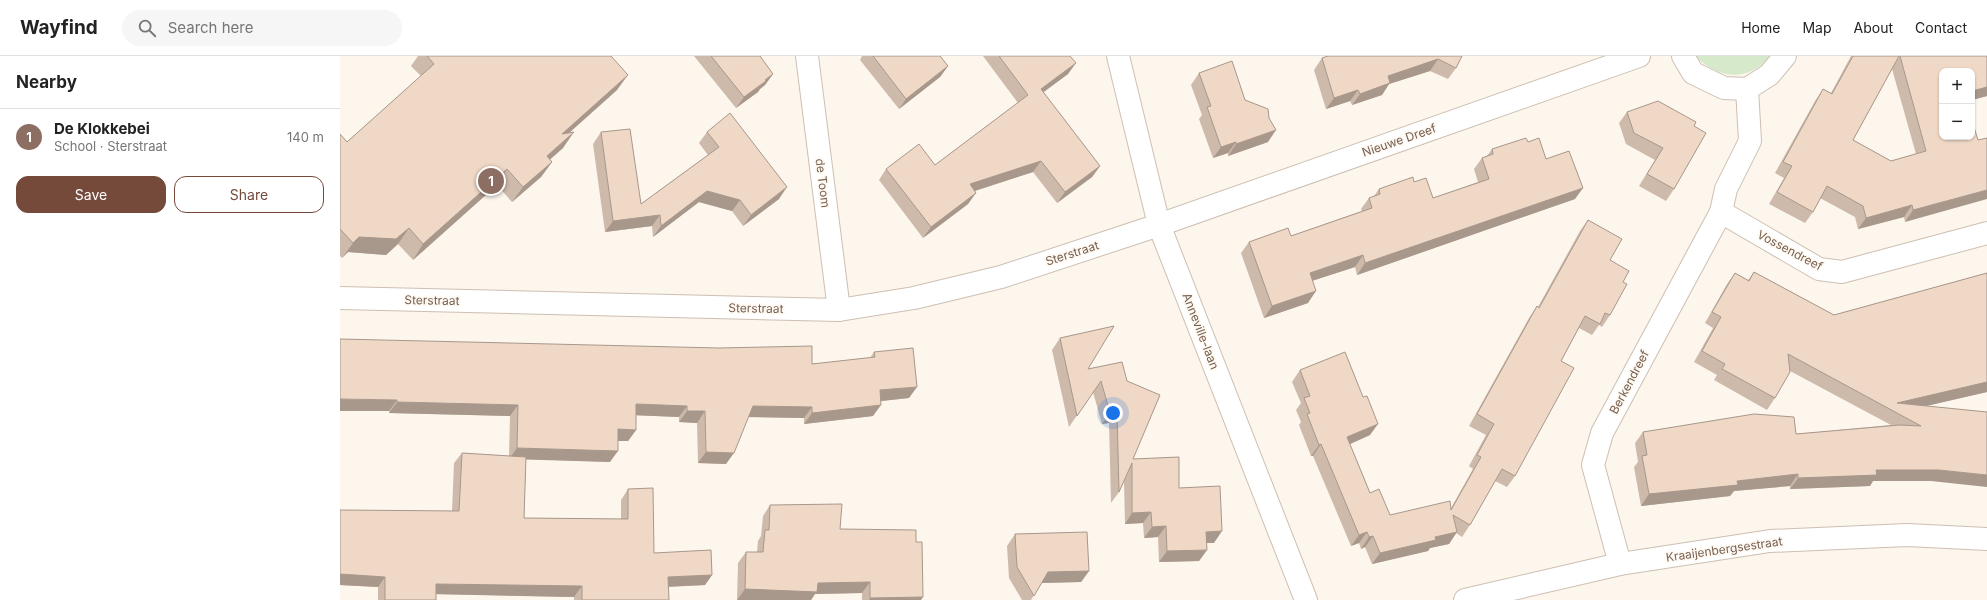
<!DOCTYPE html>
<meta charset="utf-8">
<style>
body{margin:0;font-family:Inter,sans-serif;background:#f6f6f6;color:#222}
.controls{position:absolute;right:12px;top:12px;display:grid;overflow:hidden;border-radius:8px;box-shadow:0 1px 3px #0004}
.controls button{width:36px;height:36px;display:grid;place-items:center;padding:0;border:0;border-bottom:1px solid #e0e0e0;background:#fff;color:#222;font:20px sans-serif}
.you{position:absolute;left:773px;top:357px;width:14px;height:14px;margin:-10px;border:3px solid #fff;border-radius:50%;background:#1a73e8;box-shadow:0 0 0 6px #1a73e833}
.badge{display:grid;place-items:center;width:26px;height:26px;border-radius:50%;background:#764a3b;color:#fff;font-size:13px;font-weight:700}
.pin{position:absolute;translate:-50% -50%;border:2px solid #fff;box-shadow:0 1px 4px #0006}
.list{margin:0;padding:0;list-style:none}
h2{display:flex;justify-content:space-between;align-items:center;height:52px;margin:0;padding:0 16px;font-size:17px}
h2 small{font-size:13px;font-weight:400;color:#767676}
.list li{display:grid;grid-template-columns:26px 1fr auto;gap:12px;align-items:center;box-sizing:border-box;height:56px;padding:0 16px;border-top:1px solid #e0e0e0}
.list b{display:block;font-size:15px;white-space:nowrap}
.list p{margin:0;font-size:13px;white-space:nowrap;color:#767676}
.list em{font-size:13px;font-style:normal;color:#767676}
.actions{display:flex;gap:8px;padding:12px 16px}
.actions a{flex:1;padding:9px 0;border:1px solid #764a3b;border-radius:12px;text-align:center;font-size:14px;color:#764a3b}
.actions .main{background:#764a3b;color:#fff}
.icon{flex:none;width:22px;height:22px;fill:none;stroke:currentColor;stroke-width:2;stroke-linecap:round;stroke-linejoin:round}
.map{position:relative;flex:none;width:1647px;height:544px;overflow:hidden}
header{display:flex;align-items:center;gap:24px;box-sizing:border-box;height:56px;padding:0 20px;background:#fff;border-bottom:1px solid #e0e0e0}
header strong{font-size:19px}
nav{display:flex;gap:22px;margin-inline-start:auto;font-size:14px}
.search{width:280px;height:36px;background:#f6f6f6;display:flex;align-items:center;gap:10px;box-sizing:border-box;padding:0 14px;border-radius:22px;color:#767676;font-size:15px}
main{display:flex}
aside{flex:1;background:#fff}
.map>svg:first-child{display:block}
.green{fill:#d6e9cb}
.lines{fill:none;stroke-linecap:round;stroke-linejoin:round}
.minor-casing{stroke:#cebfb2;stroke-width:24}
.minor{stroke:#fff;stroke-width:22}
.wall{fill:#cebaaa;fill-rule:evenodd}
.shaded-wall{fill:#a8978b}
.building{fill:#f0d8c6;stroke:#a8978b}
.labels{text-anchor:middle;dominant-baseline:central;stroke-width:3.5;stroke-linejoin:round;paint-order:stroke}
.street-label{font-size:12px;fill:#775f50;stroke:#fefaf3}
</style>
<header>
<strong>Wayfind</strong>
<div class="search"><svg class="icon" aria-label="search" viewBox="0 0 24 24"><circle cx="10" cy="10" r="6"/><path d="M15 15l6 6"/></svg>Search here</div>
<nav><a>Home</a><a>Map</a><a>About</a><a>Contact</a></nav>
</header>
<main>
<aside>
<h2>Nearby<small></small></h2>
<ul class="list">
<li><span class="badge" style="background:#8d6e63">1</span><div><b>De Klokkebei</b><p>School · Sterstraat</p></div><em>140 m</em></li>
</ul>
<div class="actions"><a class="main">Save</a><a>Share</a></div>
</aside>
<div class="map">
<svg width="1647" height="544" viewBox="0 0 1647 544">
<rect width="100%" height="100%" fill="#fcf6ed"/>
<path class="green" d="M1355,0h75c-22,27 -52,23 -75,0z"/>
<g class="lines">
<defs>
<g id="minor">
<path d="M467,0l32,254"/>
<path d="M778,0l41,169 147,375"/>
<path d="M1343,0l10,17 31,15 23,1 22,-14 16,-19"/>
<path d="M1381,156l98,57 23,3 145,-39"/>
<path d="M0,242l499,12 75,-12 87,-21 158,-52 480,-169"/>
<path d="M1280,508l-27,-99 9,-32 119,-221 5,-23 24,-48 -3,-52"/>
<path d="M1125,544l155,-36 150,-23 137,-6 80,4"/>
</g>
</defs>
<use href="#minor" class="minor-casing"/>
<use href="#minor" class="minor"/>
</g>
<g class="wall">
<path d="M78,0h193l6,34 -48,43 -6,15 -13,11 2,3 -11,15 -29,25 -15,-17 -84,75 -15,-16 -12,11 -38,-3 -6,6 -2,-2v-122l7,8 74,-66 -10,-10z"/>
<path d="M354,0h66l13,18 -8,11 -5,4 -2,3 -22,16z"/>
<path d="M522,0h78l8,10 -8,11 -41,32 -39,-49z"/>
<path d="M643,0h87l-2,18 -25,18 57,74 -8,11 -35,26 -24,-31 -58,19 -7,13 -45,34 -44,-58 7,-11 49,-4 83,-62z"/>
<path d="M1122,0l-6,12 -8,11 -18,-8 -41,13 -7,11 -30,10 -2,-4 -24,8 -12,-39 8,-12z"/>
<path d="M1511,0h136v40l-15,4 -30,-29 36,69 -73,82 -1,-5 -46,12 -3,-12 -35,-19 -7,14 -8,11 -36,-19 15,-26 -9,-5 40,-72 8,-12 8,4zM1552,13l24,85 -25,7 -38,-21z"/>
<path d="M859,17l46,27 23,42 -40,14v-3l-15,5 -14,-39 3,-4 -11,-30z"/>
<path d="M1287,56l67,14 -20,63 -8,12 -27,-15 16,-26 -29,-16 -7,-21z"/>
<path d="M261,76l40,72 67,-49 -9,-12 8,-11 72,67 -36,27 -11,-15 -33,-9 -46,35 -1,-11 -47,6 -12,-88z"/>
<path d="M1188,86l18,17 29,40 -218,76 -2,-8 -43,14 -4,22 -44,15 -23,-65 8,-11 42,-6 71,-25 -1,-2 8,-11 5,-2 5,-7 35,-7 19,16 45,-16 -4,-13 8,-11 5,-2 5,-7z"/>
<path d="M1248,164l22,40 13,22 -13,33 -8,12 -3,-2 -7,10 -13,-7 -18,33 -46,115 -8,11 -12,-6 -25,44 -8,12 -6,-4 -7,11 -19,4 -2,3 -56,13 -7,-17 -4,2 -2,-6 -8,3 -38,-90h-2l-12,-31 2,-3 -5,-12 5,-7 -9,-21 8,-12 70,65 -20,9 20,49 20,22 61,-7 22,-39 -4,-3 17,-31 -17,-9 60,-108 8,-12 1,1 42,-76z"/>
<path d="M1414,216l80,43 153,-42v119l-62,14 6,75h-58l-3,5 -80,3v-3l-56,5 -4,5 -89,10 -7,-39 4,-5 -3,-19 8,-11 153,2 95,-9 -101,-54 -15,27 -8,12 -53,-30 3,-5 -23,-13 19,-34 -8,-5 22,-39 8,-11 13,7z"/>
<path d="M720,282l28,31 34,-7 11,97 46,29 35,55h-8l1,7 -8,11 -40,1 -1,-25 -14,1 -1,-15 -18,1 -1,-43 -5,11 -8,11 -2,-80 -7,1 -9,-32 -24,35 -17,-77z"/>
<path d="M0,283l472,25 58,-6 4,-6 35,46 -28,3 -8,15 -69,8v-6l-56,-1 -22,47 -28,-1 -1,-40 -18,-1v-5l-43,-2v15l-8,11h-10l-8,21 -84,-3 -2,59 97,1v-19l7,-11 26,64 58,22 -7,10 -37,2 1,13h-95v-3l-138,-3v6h-58v-13l-38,-2 112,-74 2,-48 8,-10 47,3 1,-40 -121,-3v-2z"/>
<path d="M430,449l70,24 76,13 5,58h-59v-7l-47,1 -4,6h-74l1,-37 8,-11h11l1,-11 3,-5 2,-20z"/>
<path d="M675,478l74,37 -8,11 -40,1 -10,17h-9l-13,-22 -2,-32z"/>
</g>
<g class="shaded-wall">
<path d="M1098,3l-8,12 -41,13 -7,11 -30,10 8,-11 28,-18z"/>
<path d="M736,7l-8,11 -35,26 8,-11z"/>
<path d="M608,10l-8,11 -41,32 7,-10z"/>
<path d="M433,18l-8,11 -5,4 -2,3 -22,16 8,-11z"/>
<path d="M288,19l-11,15 -66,59 11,-15z"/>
<path d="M1647,31v9l-15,4v-9z"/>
<path d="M1018,34l-8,11 -24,8 8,-11z"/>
<path d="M936,74l-8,12 -40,14 8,-12z"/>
<path d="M234,76l-11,16 -27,24 11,-16z"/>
<path d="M896,86l-8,11 -15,5 8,-11z"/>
<path d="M701,105l-8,11 -71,23 8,-11z"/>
<path d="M212,106l-11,15 -29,25 11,-15z"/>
<path d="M760,110l-8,11 -35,26 8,-11z"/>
<path d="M167,113l-10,16 -84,75 10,-16z"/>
<path d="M447,131l-8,12 -36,27 8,-11z"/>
<path d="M1243,132l-8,11 -218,76 8,-12z"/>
<path d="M1647,134v9l-82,23 8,-12z"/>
<path d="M367,135l33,9 -8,11 -33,-9 -46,35 8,-11z"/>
<path d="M636,137l-8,11 -45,34 8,-11z"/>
<path d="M1572,149l-8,12 -46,12 8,-11z"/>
<path d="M320,159l-8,11 -47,6 8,-11z"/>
<path d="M69,172l-11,16 -12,11 -38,-3 -6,6 11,-15 6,-6z"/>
<path d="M1023,199l-8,12 -53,17 8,-11z"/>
<path d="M976,235l-8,12 -44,15 8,-12z"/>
<path d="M1647,326v10l-91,21 1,-10z"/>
<path d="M577,331l-8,11 -37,4 8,-12z"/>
<path d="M0,343l57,1 -8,11h-49z"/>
<path d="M57,346l121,3 -8,11 -121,-3z"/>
<path d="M296,348l51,2 -8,11 -51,-2z"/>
<path d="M541,349l-8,11 -69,8 8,-11z"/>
<path d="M413,350l59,1 -8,11 -59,-1z"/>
<path d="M347,355h18l-8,12 -18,-1z"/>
<path d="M777,355l-8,12 -7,1 8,-11z"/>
<path d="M1038,368l-8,11 -31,14 8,-12z"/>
<path d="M278,373l18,1 -8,11h-17z"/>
<path d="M981,388l-8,12h-2l8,-11z"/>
<path d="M177,392l101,3 -8,11 -101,-3z"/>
<path d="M366,396l28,1 -8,11 -28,-1z"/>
<path d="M1536,414h63l48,5v12l-56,-6h-58l-3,5 -80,3 8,-11z"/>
<path d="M1458,418l-8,12 -56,5 -4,5 -89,10 8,-12 88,-13z"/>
<path d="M811,456l-8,11 -18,1 7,-11z"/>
<path d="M826,470l-8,11 -14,1 8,-11z"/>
<path d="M882,475l-8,12h-16l8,-11z"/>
<path d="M1027,476l-8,11 -8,3 8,-11z"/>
<path d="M1117,476l-8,12 -19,4 -2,3 -56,13 8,-11 55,-16z"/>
<path d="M1033,480l-8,11 -4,2 8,-12z"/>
<path d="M867,494l-8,11 -40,1 8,-11z"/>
<path d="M749,515l-8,11 -41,1 8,-11z"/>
<path d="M0,518l45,3 -7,10 -38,-2z"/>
<path d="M372,519l-7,10 -45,2 8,-10z"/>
<path d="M530,526l-8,11 -47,1 -4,6h-74l8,-11 73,-6z"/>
<path d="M96,528l146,2 -8,11 -145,-3z"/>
<path d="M583,541l-2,3h-52l1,-2z"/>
</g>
<g class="building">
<path d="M87,0h184l17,19 -66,59 12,-2 -27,24 5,6 -29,25 -16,-18 -84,75 -14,-16 -13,11 -37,-2 -6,6 -13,-14v-95l7,8 87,-78z"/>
<path d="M371,0h49l13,18 -8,6 1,1 -22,16z"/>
<path d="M533,0h67l8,10 -42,33z"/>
<path d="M659,0h71l6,7 -35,26 59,77 -35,26 -24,-31 -71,23 6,9 -45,34 -45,-58 33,-25 16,21 93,-70z"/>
<path d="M988,0h134l-6,12 -18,-9 -50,17 2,7 -30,11 -2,-4 -24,8 -12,-40z"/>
<path d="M1513,0h46l-46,84 38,21 35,-10 -26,-95h87v31l-15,4v-20h-30v66h30v-16l6,19 9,-2v52l-74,20 -1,-5 -46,13 -3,-12 -36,-20 -14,26 -36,-20 15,-26 -9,-4 40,-73 9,5z"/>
<path d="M892,5l13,39 23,9 1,9 7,12 -40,14v-2l-15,5 -14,-40 4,-1 -12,-33z"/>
<path d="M1318,45l38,21 -2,4 12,7 -32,56 -27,-15 16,-26 -29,-15 -7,-21z"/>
<path d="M390,57l57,74 -36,28 -11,-15 -33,-9 -46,35 -1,-11 -47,6 -12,-89 29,-3 11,75 78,-57 -12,-15z"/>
<path d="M1186,82l2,4 11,-4 7,21 23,-8 14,37 -218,75 -2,-8 -53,18 6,18 -44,15 -23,-64 39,-14 3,8 81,-28 -3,-10 11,-4 -1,-5 34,-12 1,5 12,-4 7,20 56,-19 -7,-21 11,-4 -1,-5z"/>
<path d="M1248,164l34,19 -12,21 19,11 -6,11 4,2 -17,31 -5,-2 -5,11 -15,-8 -24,45 13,7 -59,108 -13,-7 -32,56 -17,-10 4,17 -22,5 1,3 -56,13 -7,-17 -4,1 -2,-5 -8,3 -38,-91 -2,1 -12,-31 3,-1 -6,-15 6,-2 -10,-26 45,-18 18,45 4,-1 11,28 -31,13 23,56 9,-4 11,26 60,-14 1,9 30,-53 -4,-2 17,-31 -17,-10 60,-108 2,2z"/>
<path d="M1414,216l80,43 153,-42v109l-90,21 90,9v63l-48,-5h-63l1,5 -79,3v-4l-61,7 1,4 -89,9 -7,-38 5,-1 -4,-23 111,-18 40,3 2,17 104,-9 21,1 -133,-72 2,18 -15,26 -53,-29 3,-5 -23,-13 19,-34 -9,-5 23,-39 14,8z"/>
<path d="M774,270l-26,43 34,-7 5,19 33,14 -27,64 46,-2v31l41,-2 2,45 -16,1 1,18 -40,1 -1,-25 -14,1 -1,-15 -19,1v-50l-13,29 -2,-81 -7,2 -9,-32 -24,35 -17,-78z"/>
<path d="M0,283l379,9 93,-2v18l63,-7 -1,-5 39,-4 4,39 -37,3 1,15 -69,8v-6l-59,-1 -19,47 -28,-1 -1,-41h-18v-5l-51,-2v26l-18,-1v22l-101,-3 1,-43 -121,-3v-2l-57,-1z"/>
<path d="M122,397l64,4 -2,61 104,1v-30l25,-1 1,65 57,-3 1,25 -44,2 1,23h-87v-14l-146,-2v16h-51v-23l-45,-3v-64l119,1z"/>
<path d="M502,448l-2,25 76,1v12h6l1,55 -53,1v-16l-52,1 -1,9 -72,-3 1,-37h17l2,-22h4l1,-25z"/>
<path d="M747,476l2,39 -41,1 -14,24 -17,-29 -2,-33z"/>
</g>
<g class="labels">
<g class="street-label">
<text transform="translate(1059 84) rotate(-19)">Nieuwe Dreef</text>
<text transform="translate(483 127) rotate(83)">de Toom</text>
<text transform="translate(1450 194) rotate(28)">Vossendreef</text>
<text transform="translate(732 197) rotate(-18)">Sterstraat</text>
<text transform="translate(92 244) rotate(1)">Sterstraat</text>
<text transform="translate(416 252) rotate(1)">Sterstraat</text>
<text transform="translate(861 275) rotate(69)">Anneville-laan</text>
<text transform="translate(1289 326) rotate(-62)">Berkendreef</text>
<text transform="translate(1384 493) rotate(-8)">Kraaijenbergsestraat</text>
</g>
</g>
</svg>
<div class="controls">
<button>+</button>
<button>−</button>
</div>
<div class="you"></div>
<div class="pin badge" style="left:151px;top:125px;background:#8d6e63">1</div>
</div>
</main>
